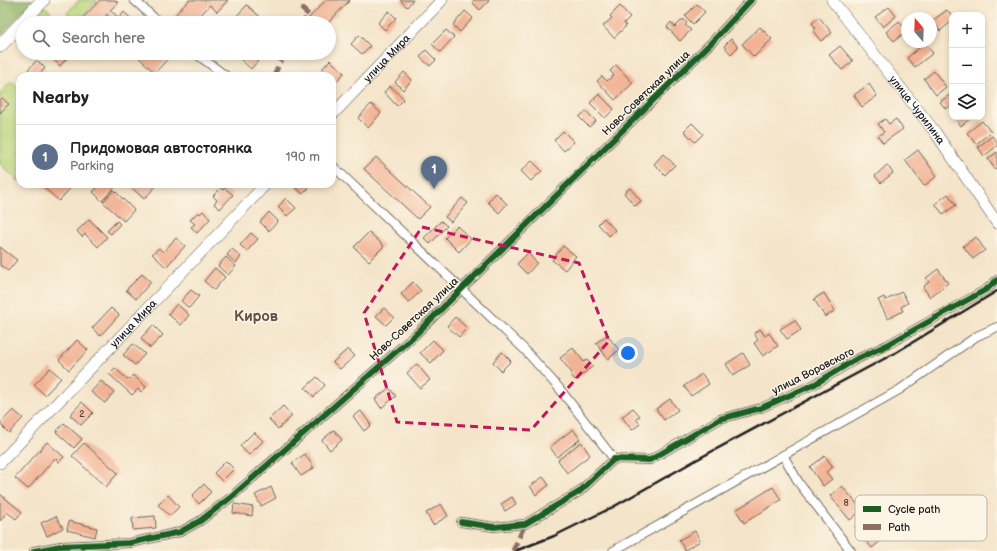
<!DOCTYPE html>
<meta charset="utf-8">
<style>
body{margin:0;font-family:"Balsamiq Sans",sans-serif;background:#f2f2f2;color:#222}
.controls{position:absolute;right:12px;top:12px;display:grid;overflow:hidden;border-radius:8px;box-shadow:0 2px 6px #0003}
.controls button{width:36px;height:36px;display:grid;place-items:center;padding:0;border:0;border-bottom:1px solid #e0e0e0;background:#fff;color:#222;font:20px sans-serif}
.compass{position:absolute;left:901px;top:12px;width:36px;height:36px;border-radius:50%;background:#fff;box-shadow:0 2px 6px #0003;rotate:341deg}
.you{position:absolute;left:628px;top:353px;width:14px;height:14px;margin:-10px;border:3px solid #fff;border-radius:50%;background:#1a73e8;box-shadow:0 0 0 6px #1a73e833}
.badge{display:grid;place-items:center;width:26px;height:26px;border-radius:50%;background:#ea580c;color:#fff;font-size:13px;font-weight:700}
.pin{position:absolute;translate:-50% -33px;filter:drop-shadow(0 1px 2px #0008)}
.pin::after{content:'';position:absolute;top:21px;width:14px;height:12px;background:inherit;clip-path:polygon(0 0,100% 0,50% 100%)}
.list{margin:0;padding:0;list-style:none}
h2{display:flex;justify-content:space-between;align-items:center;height:52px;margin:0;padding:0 16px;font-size:17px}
h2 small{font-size:13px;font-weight:400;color:#767676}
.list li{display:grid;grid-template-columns:26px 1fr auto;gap:12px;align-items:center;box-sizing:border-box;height:64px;padding:0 16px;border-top:1px solid #e0e0e0}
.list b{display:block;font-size:15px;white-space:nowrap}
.list p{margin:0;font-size:13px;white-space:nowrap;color:#767676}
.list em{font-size:13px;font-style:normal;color:#767676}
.icon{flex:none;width:22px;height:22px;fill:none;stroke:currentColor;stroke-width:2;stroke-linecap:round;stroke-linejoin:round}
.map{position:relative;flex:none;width:997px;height:551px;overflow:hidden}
.search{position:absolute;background:#fff;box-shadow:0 2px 6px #0003;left:16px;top:16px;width:320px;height:44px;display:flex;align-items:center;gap:10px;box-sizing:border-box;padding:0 14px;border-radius:22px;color:#767676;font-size:15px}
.panel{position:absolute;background:#fff;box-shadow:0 2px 6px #0003;left:16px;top:72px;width:320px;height:116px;border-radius:12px}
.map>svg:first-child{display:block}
.green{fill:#bad67c;stroke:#6b794c}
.forest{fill:#93b76c;stroke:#586a44}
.building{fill:#f2b395}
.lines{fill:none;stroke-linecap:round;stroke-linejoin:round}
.street-casing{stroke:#686259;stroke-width:10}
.secondary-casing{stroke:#686259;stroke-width:12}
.primary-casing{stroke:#686259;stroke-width:14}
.street{stroke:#fff;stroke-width:8}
.secondary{stroke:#fff;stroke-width:11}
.primary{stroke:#fff;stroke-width:13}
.rail{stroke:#1c1c1c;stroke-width:2.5}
.quiet{stroke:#8d6e63;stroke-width:5;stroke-dasharray:10 5;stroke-linecap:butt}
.cycleway-casing{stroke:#fcf5e5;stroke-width:8}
.cycleway{stroke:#1b5e20;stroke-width:6}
.marked{fill:none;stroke:#c2185b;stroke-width:3;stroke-dasharray:8 5;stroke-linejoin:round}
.labels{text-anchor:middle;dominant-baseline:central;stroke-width:3;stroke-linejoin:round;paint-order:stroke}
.number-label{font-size:9px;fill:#52423a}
.street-label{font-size:11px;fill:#1c1c1c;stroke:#fcf5e5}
.district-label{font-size:15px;font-weight:bold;fill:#675146;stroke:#fcf5e5}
.key{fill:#fcf5e5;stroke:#b9b4a9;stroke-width:1}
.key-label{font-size:11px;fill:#1c1c1c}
</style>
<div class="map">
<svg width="997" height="551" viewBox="0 0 997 551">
<rect width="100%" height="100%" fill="#fcf5e5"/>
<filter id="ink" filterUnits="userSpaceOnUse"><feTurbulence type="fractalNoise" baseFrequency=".025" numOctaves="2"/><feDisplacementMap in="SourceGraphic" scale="8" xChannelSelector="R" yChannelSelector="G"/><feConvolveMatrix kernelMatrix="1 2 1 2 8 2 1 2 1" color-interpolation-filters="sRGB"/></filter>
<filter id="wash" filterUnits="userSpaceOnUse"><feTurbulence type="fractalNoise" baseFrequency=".012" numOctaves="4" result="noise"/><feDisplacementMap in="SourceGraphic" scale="16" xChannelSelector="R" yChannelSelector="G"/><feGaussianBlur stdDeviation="0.9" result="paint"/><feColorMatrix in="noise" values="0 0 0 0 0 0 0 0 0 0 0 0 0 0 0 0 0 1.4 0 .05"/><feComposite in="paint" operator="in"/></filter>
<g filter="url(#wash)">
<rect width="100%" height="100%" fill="#f4e4c9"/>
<g class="green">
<path d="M79,0h19l-21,22 -10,-9z"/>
<path d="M43,5l14,13 -5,5h-26z"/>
<path d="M11,81l9,8v91l-2,1 -18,-17v-71z"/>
</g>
<path class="forest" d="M0,0h33l-33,37z"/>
<g id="blocks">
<g class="building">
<path d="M100,0h15l3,3 -8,7 9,8 5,-6 12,11h-22l-7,-9 -8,9h-21z"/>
<path d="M189,0h39l-11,12 -7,-7 -12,13 5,5h-24l-6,-6z"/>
<path d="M326,0h24l-22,23h-24z"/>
<path d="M400,0h13l-6,7z"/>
<path d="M474,0h14l1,1 -9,9 -8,-8z"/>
<path d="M697,4l8,8 -12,12 -8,-8z"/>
<path d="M247,5l20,18h-37z"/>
<path d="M620,6l10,11 -6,6 2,3 -12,12 -11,-12 9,-8 -2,-2z"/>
<path d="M889,7l7,9 -13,11 -8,-10z"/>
<path d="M947,10l5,6v5l-12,10 -8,-10z"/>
<path d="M389,11l7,7 -11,12 -7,-7z"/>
<path d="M465,11l8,7 -13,14 -7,-7z"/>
<path d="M819,17l13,16 -11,8 -8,-10 3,-3 -4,-5z"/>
<path d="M683,19l4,4 -2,2 6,5 -11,11 -13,-14 4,-5 4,5z"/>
<path d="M899,21l8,10 -13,10 -8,-9z"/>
<path d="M760,27l12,12 -18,18 -12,-13z"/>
<path d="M446,30l8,7 -14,15 -8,-8z"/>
<path d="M359,35l11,11 -8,8 -11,-10z"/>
<path d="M731,39l7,8 -7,7 -7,-8z"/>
<path d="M925,43l8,10 -18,14 -8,-9z"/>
<path d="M840,46l13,15 -11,9 -13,-15z"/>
<path d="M426,50l10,10 -6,6 -10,-9z"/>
<path d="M51,53h20l-11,13 -11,-11z"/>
<path d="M134,53h35l2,2 -16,18z"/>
<path d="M236,53h14l8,8 -7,8 -16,-15z"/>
<path d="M37,60l8,8 -7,8h-5l-6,-5z"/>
<path d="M330,60l14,13 -8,9 -4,-6 -10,-7z"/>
<path d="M616,65l17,18 -18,17 -18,-19 5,-5 5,5 7,-6 -4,-4z"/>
<path d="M934,71l12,16 -10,8 -12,-16z"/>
<path d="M404,72l8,8 -9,10 -8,-8z"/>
<path d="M869,84l8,12 -15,11 -8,-12z"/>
<path d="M390,86l14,13 -7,7 -13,-14z"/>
<path d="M952,93v12l-6,4 -6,-7z"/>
<path d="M599,94l15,15 -9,9 -15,-15z"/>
<path d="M2,98l7,6 -9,9v-13z"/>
<path d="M371,104l10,9 -13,15 -10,-10z"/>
<path d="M586,111l10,10 -7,6 -10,-10z"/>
<path d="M954,117h18l-11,9z"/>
<path d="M885,119l4,5 7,-5 7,10 -20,14 -5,-7 6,-4 -6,-8z"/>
<path d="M982,121l9,11 -15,12 -9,-11z"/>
<path d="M692,123l11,11 -8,8 -11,-11z"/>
<path d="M563,131l11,11 -10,9 -10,-11z"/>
<path d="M992,136l5,6v4l-13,10 -6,-9z"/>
<path d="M918,150l19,26 -13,10 -19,-26z"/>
<path d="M997,152v15l-2,2 -7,-10z"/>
<path d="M663,154l12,11 -10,10 -11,-11z"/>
<path d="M376,157l54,50 -12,12 -54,-50z"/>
<path d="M532,161l10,10 -11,10 -10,-10z"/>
<path d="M887,165l6,8 -12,10 -6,-7z"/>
<path d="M40,184h34l-15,17z"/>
<path d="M101,184h17l-16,17 -9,-9z"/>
<path d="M134,184h24l-14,15 -13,-12z"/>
<path d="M298,184h15l-10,10 -8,-7z"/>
<path d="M221,188l2,2 2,-2 8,7 -13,14 -6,-5 3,-4 -4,-4z"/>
<path d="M630,188l11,13 -6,5 -11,-13z"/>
<path d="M114,190l20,20 -10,11 -21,-19z"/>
<path d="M496,193l11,11 -8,9 -11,-11z"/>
<path d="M948,194l8,11 -13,9 -8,-10z"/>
<path d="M286,198l10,10 -9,8 -9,-9z"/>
<path d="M462,198l6,5 -17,19 -6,-5z"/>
<path d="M203,211l7,8 -13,14 -6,-6 4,-3 -5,-4 8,-8 2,2z"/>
<path d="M269,212l9,9 -9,10 -9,-9z"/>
<path d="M604,218l11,12 -6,6 -11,-12z"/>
<path d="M89,219l18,18 -9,10 -13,-13 -3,3 -5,-6z"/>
<path d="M117,221l3,3 -9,10 -4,-3z"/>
<path d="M441,221l6,5 -17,18 -6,-6z"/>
<path d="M457,226l14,13 -12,13 -14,-14z"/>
<path d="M369,232l15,14 -15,15 -15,-14z"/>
<path d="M251,233l7,6 -11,12 -7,-6z"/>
<path d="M976,237l9,13 -12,9 -10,-13z"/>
<path d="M176,238l9,8 -19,21 -14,-13 7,-6 4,4z"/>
<path d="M563,246l13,10 -11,14 -13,-10z"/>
<path d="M0,247l17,13 -9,11 -8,-6z"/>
<path d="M232,249l9,8 -5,6 -9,-8z"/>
<path d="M528,253l9,10 -10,11 -10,-10z"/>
<path d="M226,257l10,9 -8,9 -10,-9z"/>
<path d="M215,268l10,9 -11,13 -10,-9z"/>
<path d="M938,269l10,14 -18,14 -7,-10 6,-5 -3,-4z"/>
<path d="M142,274l9,8 -15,17 -10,-9z"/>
<path d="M413,282l8,9 -12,11 -8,-8z"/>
<path d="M191,290l8,6 -10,12 -8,-7z"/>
<path d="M902,292l6,11 -7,4 2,4 -15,8 -10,-19 6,-3 2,3z"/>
<path d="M824,293l11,18 -10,6 -11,-18z"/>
<path d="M177,304l12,11 -8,10 -13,-11z"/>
<path d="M111,308l8,7 -19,21 -8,-8z"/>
<path d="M384,308l10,9 -8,8 -10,-9z"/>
<path d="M455,317l12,11 -8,9 -12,-11z"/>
<path d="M795,320l6,10 -14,9 -7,-10z"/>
<path d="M153,325l10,10 -13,13 -9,-10z"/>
<path d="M760,329l5,7 4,-3 9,13 -15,10 -9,-13 4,-3 -4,-7z"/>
<path d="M607,335l12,15 -11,9 -12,-16z"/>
<path d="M77,340l11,10 -19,20 -10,-10z"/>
<path d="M433,340l10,10 -12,13 -11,-10z"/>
<path d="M133,344l12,10 -10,11 -12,-10z"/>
<path d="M573,348l11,14 3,-2 6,6 -18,14 -5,-6 2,-1 -12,-15z"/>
<path d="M348,349l7,7 -15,13 -7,-7z"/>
<path d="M502,352l9,9 -10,10 -8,-9z"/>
<path d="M743,353l7,12 -17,10 -7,-11z"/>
<path d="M417,364l13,16 -10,8 -13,-15z"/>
<path d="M50,368l11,10 -16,17 -11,-10z"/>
<path d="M115,368l13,12 5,-5 13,12 -5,5 -3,-3 -6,6 -23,-21z"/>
<path d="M702,374l7,10 -18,12 -7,-10z"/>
<path d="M317,377l8,8 -11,12 -9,-9z"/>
<path d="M101,381l13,11 -9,11 -14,-11z"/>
<path d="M389,388l7,8 -15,12 -6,-9z"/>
<path d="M670,399l8,11 -14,10 -8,-11z"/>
<path d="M82,402l11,11 -12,12 -11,-10z"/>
<path d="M283,406l9,10 -14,13 -9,-10z"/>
<path d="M633,408l7,8 -4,3 4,5 -8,6 -10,-13z"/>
<path d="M13,410l10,8 -14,15 -9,-9z"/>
<path d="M361,411l10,14 -7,6 -11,-15z"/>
<path d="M64,423l18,16 -8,9 -18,-16z"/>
<path d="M573,429l7,10 -23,18 -7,-10z"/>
<path d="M334,430l8,10 -12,10 -8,-10z"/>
<path d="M254,432l9,9 -14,14 -9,-9z"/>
<path d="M47,442l17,15 -5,5 -4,-4 -27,31 -13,-11z"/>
<path d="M581,442l9,13 -23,18 -9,-13z"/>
<path d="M84,443l34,30 -12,14 -34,-31z"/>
<path d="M305,454l9,14 -13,8 -9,-13z"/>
<path d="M825,456l8,11 -7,5 6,7 -9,7 -13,-19z"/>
<path d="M226,461l8,8 -12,12 -8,-8z"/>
<path d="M543,477l6,8 -13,10 -6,-9z"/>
<path d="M204,484l7,8 -12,12 -7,-8z"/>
<path d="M842,486l20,24 -12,10 -20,-24z"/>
<path d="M271,487l5,11 -15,8 -6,-11z"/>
<path d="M773,487l8,13 -37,23 -8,-13z"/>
<path d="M0,494l22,18 -6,7 -9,-7 -7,9z"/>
<path d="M168,495l11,12 -9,9 -12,-11z"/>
<path d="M512,497l4,7 -11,7 -4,-7z"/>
<path d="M234,504l19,3 -1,9 -19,-3z"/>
<path d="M441,504l7,12 -15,9 -7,-12z"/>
<path d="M56,516l7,12 -16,8 -6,-13z"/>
<path d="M155,516l1,12 -23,2 -1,-12z"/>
<path d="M865,519l17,21 -10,8 -17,-21z"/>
<path d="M69,521l28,7 -2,9 -28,-7z"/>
<path d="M695,531l5,10 -15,9 -6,-10z"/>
</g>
</g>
</g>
<g filter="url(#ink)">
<use href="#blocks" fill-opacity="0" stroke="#686259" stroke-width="1"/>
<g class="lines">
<defs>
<g id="street">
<path d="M134,0l26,23"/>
<path d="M195,53l31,23"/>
<path d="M332,165l193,185 34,38 55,71"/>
<path d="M783,455l16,28 52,68"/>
<path d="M461,522l33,5 31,-3 54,-32 35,-33 36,1 70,-41 41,-11 54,-24 38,-23 34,-16 100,-56 10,-9"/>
<path d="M34,551l27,-5 69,-3 50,-11 20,-11 30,-23 185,-163 298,-294 38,-41"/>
<path d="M613,551l286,-161 78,-54 20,-9"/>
</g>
<g id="secondary">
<path id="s1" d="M832,0l103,132 62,91"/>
<path id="s2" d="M332,115l110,-115"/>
<path id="s3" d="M0,463l266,-279"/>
</g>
<path id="primary" d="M0,46l43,-46"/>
</defs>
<use href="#street" class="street-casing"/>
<use href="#secondary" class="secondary-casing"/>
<use href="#primary" class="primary-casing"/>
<use href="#street" class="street"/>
<use href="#secondary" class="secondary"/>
<use href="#primary" class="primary"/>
<path class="rail" d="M515,551l39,-15 59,-29 83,-47 199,-107 102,-62"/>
<g class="quiet">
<path d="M301,8l8,7 -7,8"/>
<path d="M274,76l10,-23"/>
<path d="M513,551l12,-27"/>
</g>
<defs>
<g id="cycleway">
<path d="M461,522l33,5 31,-3 54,-32 35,-33 36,1 70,-41 41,-11 54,-24 38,-23 34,-16 100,-56 10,-9"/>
<path d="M34,551l27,-5 69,-3 50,-11 20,-11 30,-23 185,-163 298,-294 38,-41"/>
</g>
</defs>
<use href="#cycleway" class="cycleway-casing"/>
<use href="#cycleway" class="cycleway"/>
</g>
</g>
<path class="marked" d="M422,227l157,36 30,78 -78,89 -134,-8 -33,-109z"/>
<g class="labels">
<g class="number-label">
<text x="82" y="414">2</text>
<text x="846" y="503">8</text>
</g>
<g class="street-label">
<text stroke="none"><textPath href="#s2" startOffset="79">улица Мира</textPath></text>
<text transform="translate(646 93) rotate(-44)">Ново-Советская улица</text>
<text stroke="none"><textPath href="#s1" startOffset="139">улица Чурилина</textPath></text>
<text transform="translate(414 319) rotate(-43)">Ново-Советская улица</text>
<text stroke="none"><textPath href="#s3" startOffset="193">улица Мира</textPath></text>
<text transform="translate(813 371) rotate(-27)">улица Воровского</text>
</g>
<g class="district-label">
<text x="256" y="316">Киров</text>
</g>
</g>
<rect x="855" y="495" width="132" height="46" rx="6" class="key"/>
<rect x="863" y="506" width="18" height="6" fill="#1b5e20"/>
<rect x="863" y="524" width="18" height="6" fill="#8d6e63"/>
<g class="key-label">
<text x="888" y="513">Cycle path</text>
<text x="888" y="531">Path</text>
</g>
</svg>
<div class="controls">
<button>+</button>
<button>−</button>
<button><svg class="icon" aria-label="layers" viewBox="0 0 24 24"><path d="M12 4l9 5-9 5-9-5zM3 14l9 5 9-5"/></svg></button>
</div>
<svg class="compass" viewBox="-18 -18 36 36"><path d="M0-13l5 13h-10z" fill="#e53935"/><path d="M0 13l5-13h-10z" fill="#767676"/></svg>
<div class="you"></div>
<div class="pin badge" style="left:434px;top:189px;background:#5c6f8a">1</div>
<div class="search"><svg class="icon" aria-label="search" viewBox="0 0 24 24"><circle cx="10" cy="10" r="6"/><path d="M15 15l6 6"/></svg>Search here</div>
<section class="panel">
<h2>Nearby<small></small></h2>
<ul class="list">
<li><span class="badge" style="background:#5c6f8a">1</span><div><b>Придомовая автостоянка</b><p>Parking</p></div><em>190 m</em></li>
</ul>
</section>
</div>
